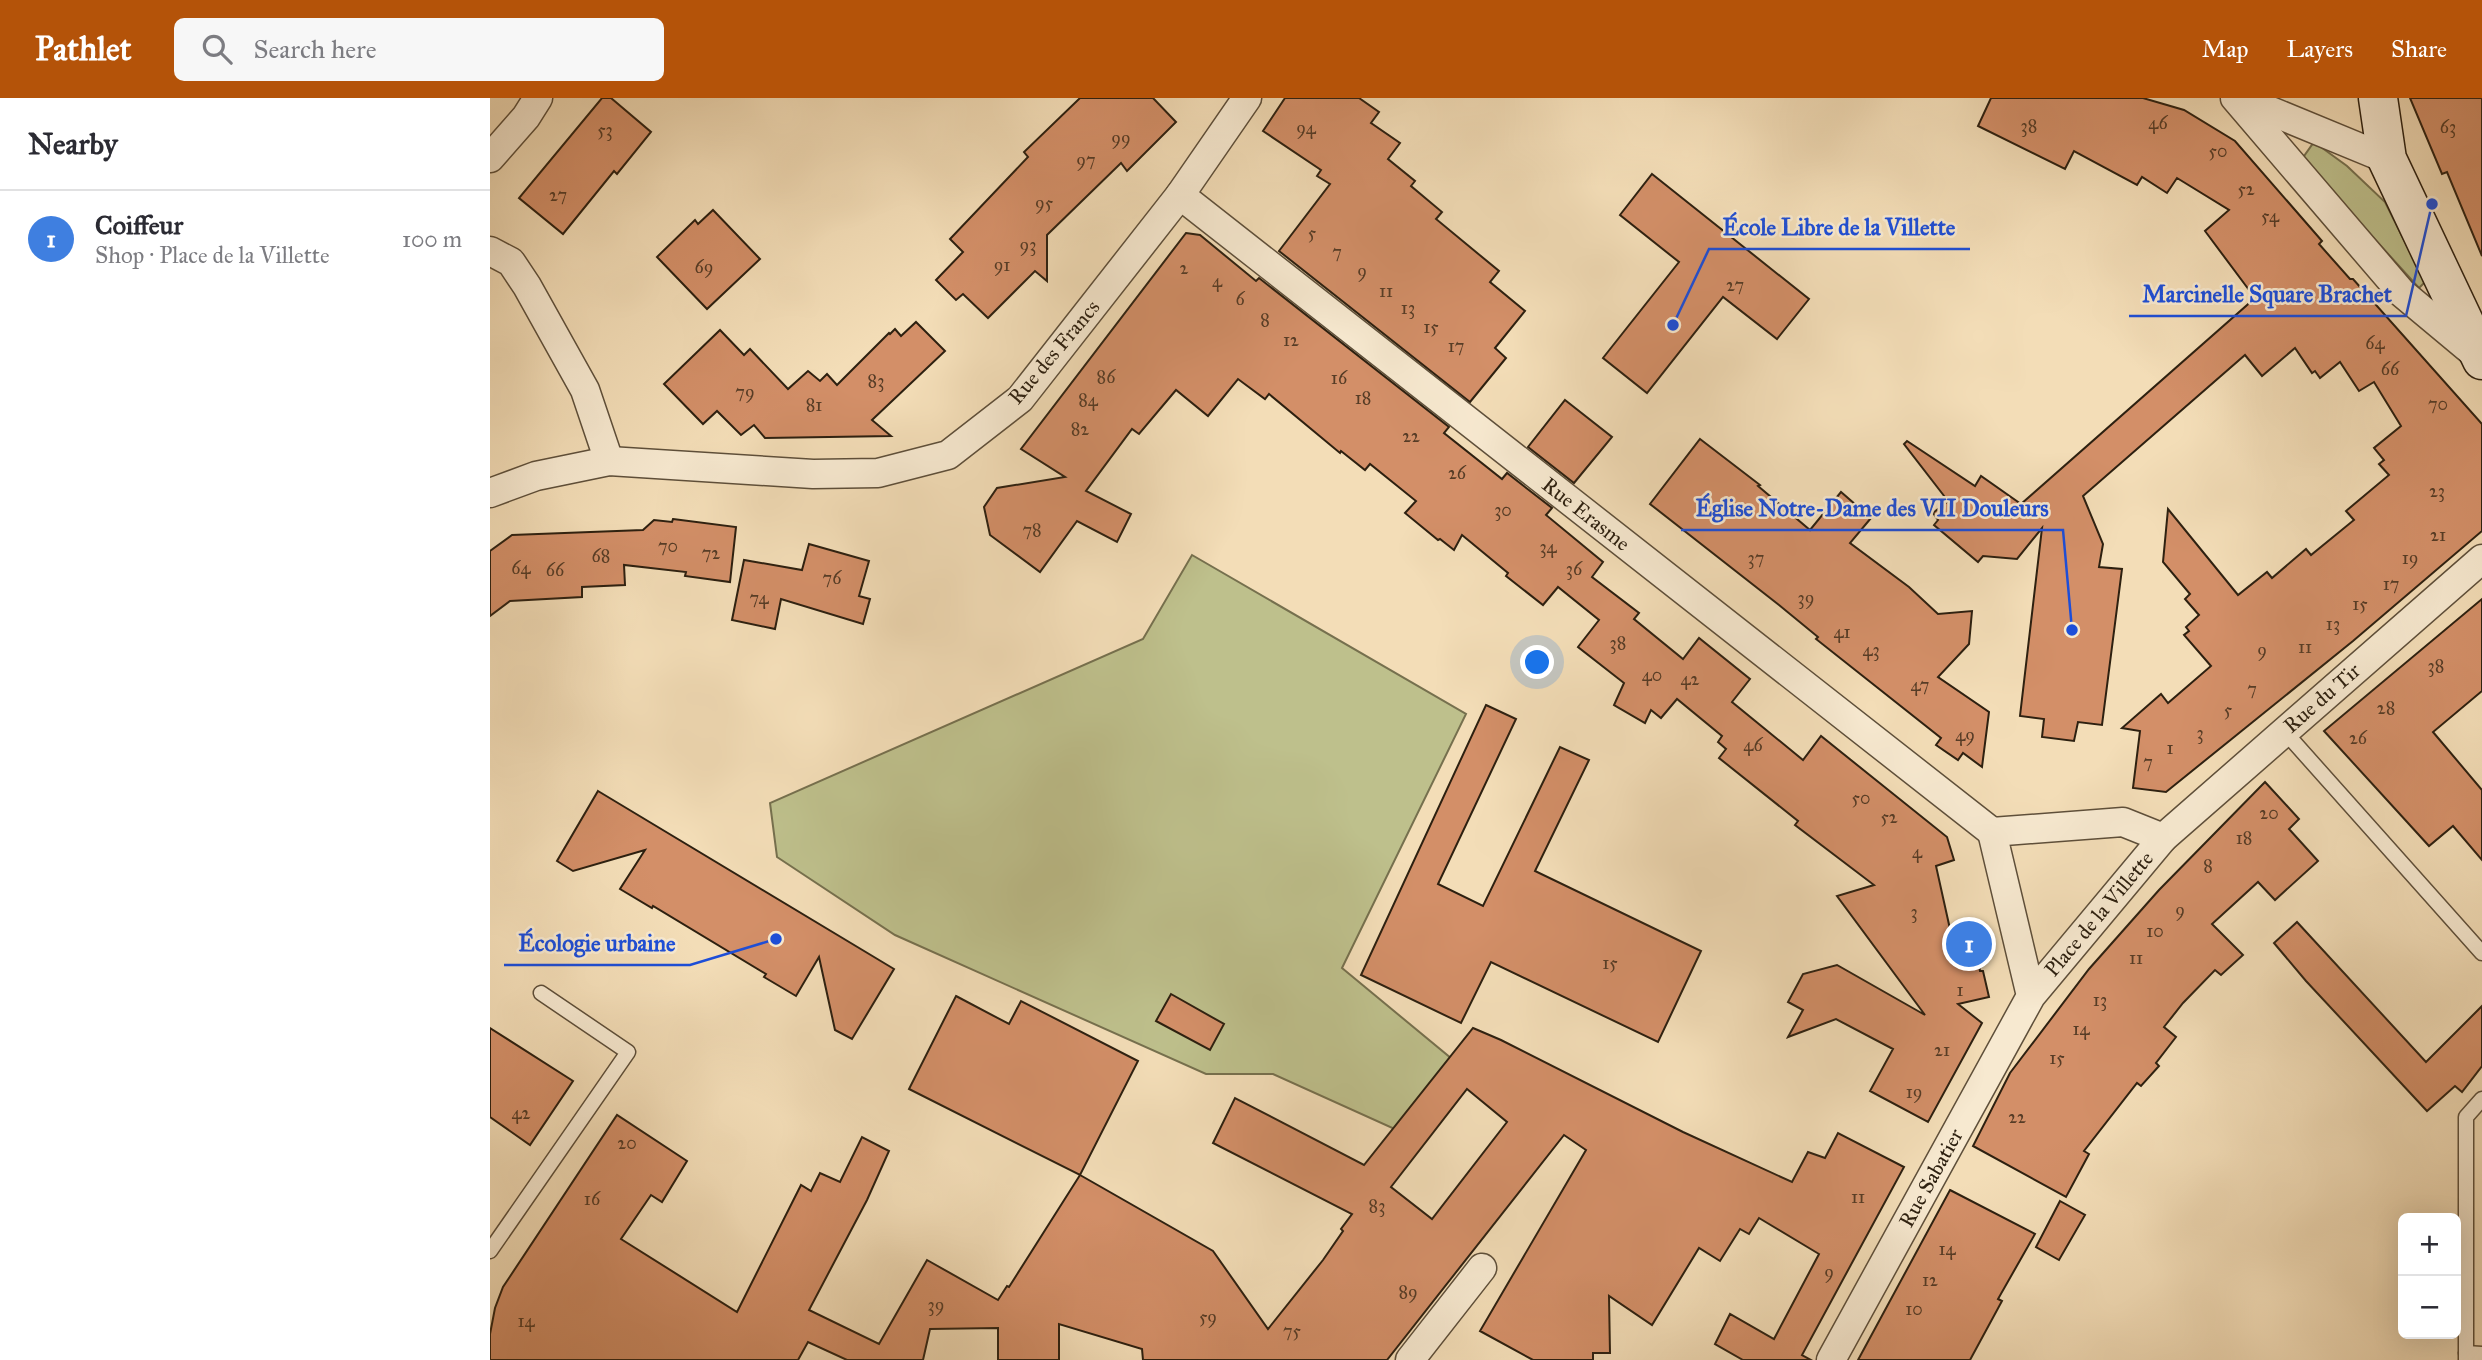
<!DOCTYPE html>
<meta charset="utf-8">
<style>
body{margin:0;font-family:"IM FELL Great Primer",serif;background:#f7f7f7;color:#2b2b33}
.controls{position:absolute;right:21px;bottom:21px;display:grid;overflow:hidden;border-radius:10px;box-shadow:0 7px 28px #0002}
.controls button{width:63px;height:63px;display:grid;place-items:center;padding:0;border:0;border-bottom:2px solid #e1e1e2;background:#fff;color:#2b2b33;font:35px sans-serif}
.you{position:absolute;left:1048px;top:565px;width:24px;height:24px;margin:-18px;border:5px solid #fff;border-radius:50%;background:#1a73e8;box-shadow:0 0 0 10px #1a73e833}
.badge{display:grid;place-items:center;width:46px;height:46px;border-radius:50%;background:#b45309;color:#fff;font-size:23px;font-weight:700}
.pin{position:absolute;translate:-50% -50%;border:4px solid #fff;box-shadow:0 2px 7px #0006}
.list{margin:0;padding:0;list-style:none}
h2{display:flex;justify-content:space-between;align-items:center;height:91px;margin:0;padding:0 28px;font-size:30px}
h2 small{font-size:23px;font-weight:400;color:#7c7c81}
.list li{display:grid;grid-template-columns:46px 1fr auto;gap:21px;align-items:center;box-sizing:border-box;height:98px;padding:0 28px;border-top:2px solid #e1e1e2}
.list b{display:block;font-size:26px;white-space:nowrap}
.list p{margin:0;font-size:23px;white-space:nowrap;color:#7c7c81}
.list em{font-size:23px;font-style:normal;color:#7c7c81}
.icon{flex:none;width:38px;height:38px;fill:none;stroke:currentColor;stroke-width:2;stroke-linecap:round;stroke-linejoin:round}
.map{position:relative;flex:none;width:1992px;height:1262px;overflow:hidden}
header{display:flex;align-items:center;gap:42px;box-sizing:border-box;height:98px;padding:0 35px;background:#b45309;color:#fff}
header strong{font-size:33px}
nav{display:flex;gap:38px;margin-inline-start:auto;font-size:24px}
.search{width:490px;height:63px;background:#f7f7f7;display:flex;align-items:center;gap:18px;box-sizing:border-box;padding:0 24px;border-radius:10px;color:#7c7c81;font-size:26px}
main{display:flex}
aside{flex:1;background:#fff}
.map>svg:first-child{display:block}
.green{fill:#bec08c;stroke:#76704e;stroke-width:2}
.building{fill:#d38f68;stroke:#2d2010;stroke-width:2;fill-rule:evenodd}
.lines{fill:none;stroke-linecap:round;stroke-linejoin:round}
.lane-casing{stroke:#5e4f3a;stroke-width:17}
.street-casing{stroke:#5e4f3a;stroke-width:31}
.secondary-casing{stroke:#2d2010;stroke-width:41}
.lane{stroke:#f7e9d0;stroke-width:14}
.street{stroke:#f7e9d0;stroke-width:28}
.secondary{stroke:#f7e9d0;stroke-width:38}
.labels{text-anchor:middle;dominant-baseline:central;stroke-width:5;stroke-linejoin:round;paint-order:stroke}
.number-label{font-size:18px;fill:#563c26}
.street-label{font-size:21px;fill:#2d2010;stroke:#f7e9d0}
.leader{fill:none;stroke:#1d4ed8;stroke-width:2.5}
.callout-dot{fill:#1d4ed8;stroke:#f7e9d0;stroke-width:2.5}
.callout-label{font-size:23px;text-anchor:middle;font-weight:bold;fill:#1d4ed8;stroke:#f7e9d0;stroke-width:5;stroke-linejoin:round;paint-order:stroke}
</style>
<header>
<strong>Pathlet</strong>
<div class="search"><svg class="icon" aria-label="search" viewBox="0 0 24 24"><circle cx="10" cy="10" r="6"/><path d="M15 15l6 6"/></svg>Search here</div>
<nav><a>Map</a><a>Layers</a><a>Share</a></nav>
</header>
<main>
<aside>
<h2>Nearby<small></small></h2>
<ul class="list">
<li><span class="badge" style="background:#3f7fe0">1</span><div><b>Coiffeur</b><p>Shop · Place de la Villette</p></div><em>100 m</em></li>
</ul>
</aside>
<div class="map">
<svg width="1992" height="1262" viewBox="0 0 1992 1262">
<rect width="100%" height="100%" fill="#f3ddb7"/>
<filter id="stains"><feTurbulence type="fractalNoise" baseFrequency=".00286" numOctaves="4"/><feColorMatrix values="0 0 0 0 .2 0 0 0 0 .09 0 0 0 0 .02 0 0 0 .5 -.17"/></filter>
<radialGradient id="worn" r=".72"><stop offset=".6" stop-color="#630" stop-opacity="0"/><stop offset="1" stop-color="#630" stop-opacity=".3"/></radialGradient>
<g class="green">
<path d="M1824,44l33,24 38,36 40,80 -6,6 -117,-129z"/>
<path d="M702,457l274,159 -124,254 110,91 -53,72 -126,-57h-67l-311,-139 -118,-78 -7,-54 373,-164z"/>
</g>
<g class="building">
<path d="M112,0h9l40,34 -34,42 -3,-3 -51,63 -44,-36z"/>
<path d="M590,0h73l23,24 -49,49 -6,-8 -74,72v46l-12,-10 -47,47 -25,-24 -7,6 -20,-20 27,-28 -13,-13 78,-82 -4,-5z"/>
<path d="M795,0h74l20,14 -8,11 29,20 -12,16 27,22 -4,5 31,26 -6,7 63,52 -9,11 35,29 -30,37 11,10 -36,44 -191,-151 51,-67 -13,-8 4,-6 -58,-39z"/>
<path d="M1501,0h152l41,12 51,31 87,100 -3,3 31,35h3l129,145v107l-129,110 -187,151 -33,-4 7,-57 -18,-3 39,-34 7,9 43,-37 -27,-31 5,-4 -3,-4 13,-12 -14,-16 5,-5 -27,-32 5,-53 70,86 29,-23 5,6 34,-29 5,6 43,-35 -8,-9 43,-36 -10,-11 5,-4 -10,-12 27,-22 -27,-44 -15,9 -19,-29 -20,16 -5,-7 -3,2 -17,-25 -33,28 -17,-21 -162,141 20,48 -4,23 23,2 -20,156 -24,-3 -4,19 -32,-4 2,-18 -24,-3 22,-188 -25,31 -34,-3 -5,6 -44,-37 4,-5 -5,-7 15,-12 -44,-57 3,-3 68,45 6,-10 40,28 234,-206 -50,-67 24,-21 -52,-32 -10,15 -25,-16 -5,8 -63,-34 -9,18 -87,-43z"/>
<path d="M1920,0h72v158l-35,-84 -5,2z"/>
<path d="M1162,76l157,125 -32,40 -54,-42 -76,96 -44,-35 76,-96 -59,-47z"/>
<path d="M223,112l47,49 -53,50 -50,-52 38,-37 3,4z"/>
<path d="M696,135l14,2 56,46 3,-3 190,149 -5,6 58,46 5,-6 45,35 -6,7 57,47 -11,15 47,36 -5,6 49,40 16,-21 51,41 -18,23 71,58 18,-24 126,101 7,23 -18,6 16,72 21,-4 7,37h3l6,26 -31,7 24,19 -54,99 -58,-31 23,-42 -57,-30 -48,18 15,-27 -15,-8 15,-28 34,-9 88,50 -88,-119 37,-11 -79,-60 3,-4 -79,-63 7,-9 -8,-7 4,-6 -45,-37 -16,19 -10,-8 -6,13 -31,-18 10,-22 -46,-36 21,-27 -41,-33 -15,18 -37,-29 2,-3 -46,-38 -8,15 -14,-11 -2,1 -33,-27 11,-12 -46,-37 -5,6 -24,-19 -1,2 -71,-59 -4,5 -27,-20 -30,37 -32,-26 -37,44 -7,-5 -46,62 45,23 -14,28 -40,-21 -37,51 -50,-37 -6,-28 13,-19 68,-11 -44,-28z"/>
<path d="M426,224l29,29 -73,69 19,16 -126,2 -11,-13 -13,10 -24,-24 -14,13 -39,-40 56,-54 24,25 6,-6 38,40 20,-18 12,10 7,-7 10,11 52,-52 1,1 5,-5 6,7z"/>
<path d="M1075,302l47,37 -38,46 -46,-36z"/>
<path d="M1210,341l60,46 -2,1 52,44 31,-38 30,26 -21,25 59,44 29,27 34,-3 -3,33 -31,33 51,35 -7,55 -19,-14 -5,7 -22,-15 5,-7 -125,-99 2,-2 -39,-32 -129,-101z"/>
<path d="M183,421l63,8 -6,55 -45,-6 1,-4 -62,-7 1,20 -43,2v10l-72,4 -20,15v-65l22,-16 131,-5 11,-10 18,2z"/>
<path d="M319,446l60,17 -10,35 11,3 -7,25 -82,-25 -6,30 -43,-9 12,-60 58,10z"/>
<path d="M1992,501v92l-49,41 49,58v70l-29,-34 -24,20 -105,-115z"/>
<path d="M996,607l30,14 -78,165 45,22 77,-159 29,13 -54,111 166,80 -43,91 -167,-80 -30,61 -100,-48z"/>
<path d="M1775,684l34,37 -10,10 29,32 -43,39 -17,-18 -46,42 31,31 -22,20 -6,-5 -32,33 -19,24 12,10 -20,26 3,3 -18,20 -4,-3 -53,68 5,3 -23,43 -93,-51 37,-73 79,-104 70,-79z"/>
<path d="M108,693l296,178 -42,70 -17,-9 -16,-73 -23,39 -32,-19 2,-3 -113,-68 -1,2 -32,-19 25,-39 -72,21 -16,-10z"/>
<path d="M1807,824l129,140 56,-56v60l-20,26 -7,-6 -28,25 -121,-130 -32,-38z"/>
<path d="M681,896l53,30 -14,26 -54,-29z"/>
<path d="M466,898l53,28 12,-23 117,60 -58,114 -171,-86z"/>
<path d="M0,930l83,53 -43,64 -40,-28z"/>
<path d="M983,930l28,12 182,92 109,50 16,-30 17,6 13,-25 66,34 -102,188 9,5h-68l-28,-16 15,-30 44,25 45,-85 -60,-36 -10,16 -9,-5 -20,32 -21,-13 -47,77 -43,-29 1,57h-17v7h-60l-53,-29 106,-181 -22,-15 -177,225h-244l-1,-11 -83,-25v36h-61v-32l-68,1 -7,31h-76l-39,-18 -10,18h-308v-26l5,-26 8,-21 114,-172 70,46 -25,41 -11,-7 -30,44 116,73 64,-127 10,6 9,-18 20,9 22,-45 27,14 -22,49 -58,110 70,34 48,-84 71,40 9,-14 2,1 71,-112 133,76 55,78 55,-69 20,-29 -2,-2 11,-15 -139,-71 22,-45 129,67zM977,991l40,33 -75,97 -41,-32z"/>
<path d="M1460,1092l85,44 -37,65 4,2 -32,59h-112z"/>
<path d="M1570,1103l25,14 -26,45 -23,-13z"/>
</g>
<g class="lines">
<defs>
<g id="lane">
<path d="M1794,633l198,222"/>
<path d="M0,1153l138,-199 -87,-59"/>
<path d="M1976,1255l16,1"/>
<path d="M1976,1262v-243l16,-18"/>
</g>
<g id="street">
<path d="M1745,0l167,195 72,60"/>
<path d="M1749,0l148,61"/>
<path d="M0,60l36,-41 12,-19"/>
<path d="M690,97l812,637"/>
<path d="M0,153l21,11 16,24 58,104 24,71"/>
<path d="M0,395l46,-17 73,-15 204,13 65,-1 70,-18 72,-56 160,-204 67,-97"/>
<path d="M1673,740l319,-279"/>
<path d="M920,1262l72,-92"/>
<path d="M1341,1262l200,-364 132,-158 -40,-16 -131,10 39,164"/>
</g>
<path id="secondary" d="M1888,0l9,61 95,201"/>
</defs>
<use href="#lane" class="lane-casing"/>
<use href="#street" class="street-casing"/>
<use href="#secondary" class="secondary-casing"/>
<use href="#lane" class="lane"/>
<use href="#street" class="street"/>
<use href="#secondary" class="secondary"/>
</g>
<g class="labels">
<g class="number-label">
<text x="1668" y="25">46</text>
<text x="1539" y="28">38</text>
<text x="1958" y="29">63</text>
<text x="816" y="30">94</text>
<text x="115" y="32">53</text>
<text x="631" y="40">99</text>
<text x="1728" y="53">50</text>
<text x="596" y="62">97</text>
<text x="1756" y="91">52</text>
<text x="68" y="97">27</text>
<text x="554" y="105">95</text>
<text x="1780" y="118">54</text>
<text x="822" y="135">5</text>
<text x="538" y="147">93</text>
<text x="847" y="154">7</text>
<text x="512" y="167">91</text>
<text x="214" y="169">69</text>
<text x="694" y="170">2</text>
<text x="872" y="173">9</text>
<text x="727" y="183">4</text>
<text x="1245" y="187">27</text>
<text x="896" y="193">11</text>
<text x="750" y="201">6</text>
<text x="918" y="210">13</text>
<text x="775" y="222">8</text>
<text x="941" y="229">15</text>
<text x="801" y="242">12</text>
<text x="1885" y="245">64</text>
<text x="966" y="248">17</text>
<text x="1900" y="271">66</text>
<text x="616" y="279">86</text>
<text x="849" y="280">16</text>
<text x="386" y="283">83</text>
<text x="255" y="294">79</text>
<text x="873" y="300">18</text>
<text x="598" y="302">84</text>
<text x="1948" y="306">70</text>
<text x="324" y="307">81</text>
<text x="590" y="331">82</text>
<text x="921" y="338">22</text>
<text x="967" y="375">26</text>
<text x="1947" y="393">23</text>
<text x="1013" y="412">30</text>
<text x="542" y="432">78</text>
<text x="1948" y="437">21</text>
<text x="178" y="448">70</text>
<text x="1058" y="449">34</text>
<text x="221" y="455">72</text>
<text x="111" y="458">68</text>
<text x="1266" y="460">37</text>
<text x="1920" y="460">19</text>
<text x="31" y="470">64</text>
<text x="1084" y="471">36</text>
<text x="65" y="472">66</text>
<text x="342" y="480">76</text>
<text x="1901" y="486">17</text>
<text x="269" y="500">74</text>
<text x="1316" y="500">39</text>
<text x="1870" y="506">15</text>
<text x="1843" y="526">13</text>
<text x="1352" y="534">41</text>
<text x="1128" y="545">38</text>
<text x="1815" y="549">11</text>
<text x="1381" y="552">43</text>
<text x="1772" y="552">9</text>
<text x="1946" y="568">38</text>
<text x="1162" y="577">40</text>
<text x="1200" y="581">42</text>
<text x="1430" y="587">47</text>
<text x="1762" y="591">7</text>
<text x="1896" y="610">28</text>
<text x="1738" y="612">5</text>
<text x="1710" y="635">3</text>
<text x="1475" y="637">49</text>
<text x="1868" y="640">26</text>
<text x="1263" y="647">46</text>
<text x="1680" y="650">1</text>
<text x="1658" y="664">7</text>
<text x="1371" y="700">50</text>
<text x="1779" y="715">20</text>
<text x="1399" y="719">52</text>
<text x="1754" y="740">18</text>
<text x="1427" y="754">4</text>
<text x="1718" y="768">8</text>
<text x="1690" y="812">9</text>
<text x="1424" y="814">3</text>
<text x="1665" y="833">10</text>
<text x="1646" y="860">11</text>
<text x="1120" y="865">15</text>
<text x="1470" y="892">1</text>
<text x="1610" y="902">13</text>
<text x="1591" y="931">14</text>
<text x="1452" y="952">21</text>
<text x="1567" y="960">15</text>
<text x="1424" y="994">19</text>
<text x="31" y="1015">42</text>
<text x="1527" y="1019">22</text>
<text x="137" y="1045">20</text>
<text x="1368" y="1099">11</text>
<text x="102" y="1101">16</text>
<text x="887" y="1108">83</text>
<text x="1457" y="1151">14</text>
<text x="1339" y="1174">9</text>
<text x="1440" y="1182">12</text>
<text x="918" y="1194">89</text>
<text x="446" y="1207">39</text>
<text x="1424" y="1211">10</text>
<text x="718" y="1219">59</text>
<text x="36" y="1223">14</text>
<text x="802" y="1233">75</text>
</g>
<g class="street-label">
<text transform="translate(564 254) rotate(-50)">Rue des Francs</text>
<text transform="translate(1096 416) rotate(38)">Rue Erasme</text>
<text transform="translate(1832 600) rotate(-41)">Rue du Tir</text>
<text transform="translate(1609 816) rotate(-50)">Place de la Villette</text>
<text transform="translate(1441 1080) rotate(-61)">Rue Sabatier</text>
</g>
</g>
<path class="leader" d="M1183 227L1219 151H1480M1942 106L1916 218H1639M1582 532L1573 432H1191M286 841L200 867H14"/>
<g class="callout-dot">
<circle cx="1183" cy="227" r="7"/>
<circle cx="1942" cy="106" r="7"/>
<circle cx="1582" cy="532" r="7"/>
<circle cx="286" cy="841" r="7"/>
</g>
<g class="callout-label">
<text x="1349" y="137">École Libre de la Villette</text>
<text x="1777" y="204">Marcinelle Square Brachet</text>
<text x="1382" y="418">Église Notre-Dame des VII Douleurs</text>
<text x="107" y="853">Écologie urbaine</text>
</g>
<rect width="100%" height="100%" filter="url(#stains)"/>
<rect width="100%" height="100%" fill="url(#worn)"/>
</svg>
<div class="controls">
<button>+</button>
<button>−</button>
</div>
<div class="you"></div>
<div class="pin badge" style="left:1479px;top:846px;background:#3f7fe0">1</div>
</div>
</main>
